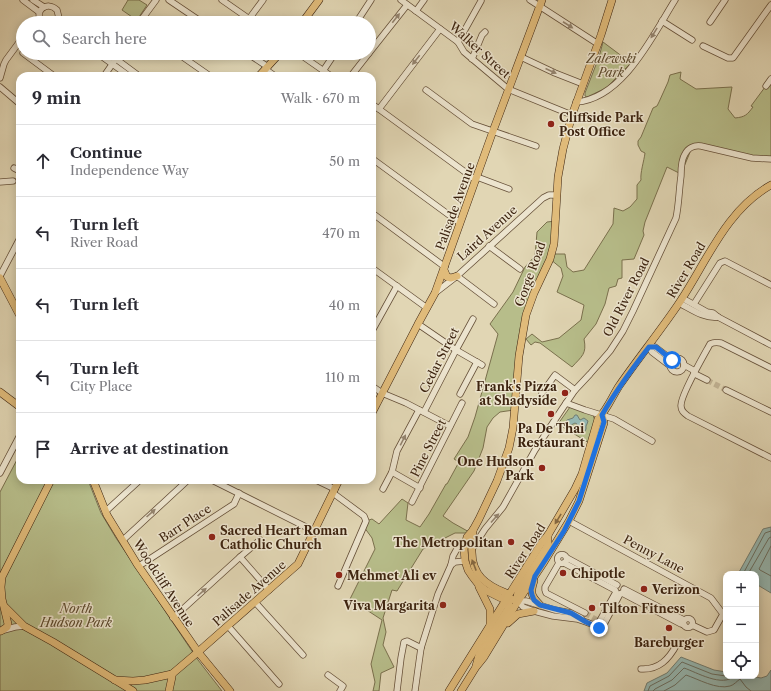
<!DOCTYPE html>
<meta charset="utf-8">
<style>
body{margin:0;font-family:"Libre Caslon Text",serif;background:#f7f7f7;color:#2b2b33}
.controls{position:absolute;right:12px;bottom:12px;display:grid;overflow:hidden;border-radius:8px;box-shadow:0 2px 10px #0003}
.controls button{width:36px;height:36px;display:grid;place-items:center;padding:0;border:0;border-bottom:1px solid #e1e1e2;background:#fff;color:#2b2b33;font:20px sans-serif}
.stop{position:absolute;width:12px;height:12px;margin:-9px;border:3px solid #1a73e8;border-radius:50%;background:#fff}
.stop.end{background:#1a73e8;border-color:#fff;box-shadow:0 1px 4px #0008}
.list{margin:0;padding:0;list-style:none}
h2{display:flex;justify-content:space-between;align-items:center;height:52px;margin:0;padding:0 16px;font-size:17px}
h2 small{font-size:13px;font-weight:400;color:#7c7c81}
.list li{display:grid;grid-template-columns:26px 1fr auto;gap:12px;align-items:center;box-sizing:border-box;height:72px;padding:0 16px;border-top:1px solid #e1e1e2}
.list b{display:block;font-size:15px;white-space:nowrap}
.list p{margin:0;font-size:13px;white-space:nowrap;color:#7c7c81}
.list em{font-size:13px;font-style:normal;color:#7c7c81}
.icon{flex:none;width:22px;height:22px;fill:none;stroke:currentColor;stroke-width:2;stroke-linecap:round;stroke-linejoin:round}
.map{position:relative;flex:none;width:771px;height:691px;overflow:hidden}
.search{position:absolute;background:#fff;box-shadow:0 2px 10px #0003;left:16px;top:16px;width:360px;height:44px;display:flex;align-items:center;gap:10px;box-sizing:border-box;padding:0 14px;border-radius:22px;color:#7c7c81;font-size:15px}
.panel{position:absolute;background:#fff;box-shadow:0 2px 10px #0003;left:16px;top:72px;width:360px;height:412px;border-radius:12px}
.map>svg:first-child{display:block}
.green{fill:#b7bd8a;stroke:#7a704d}
.water{fill:#95b8b3;stroke:#727d72}
.lines{fill:none;stroke-linecap:round;stroke-linejoin:round}
.shore{stroke:#696e62;stroke-width:1}
.minor-tunnel{stroke:#c0b293;stroke-width:5.5;stroke-dasharray:5.5 3;stroke-linecap:butt}
.minor-casing{stroke:#665039;stroke-width:7}
.major-casing{stroke:#3d2410;stroke-width:8}
.minor{stroke:#ece4ce;stroke-width:5.5}
.major{stroke:#e0bb7a;stroke-width:7}
.oneway{fill:#94846f}
.oneway2{fill:#866840}
.route{stroke:#1a73e8;stroke-width:5}
.poi-dot{fill:#8f2418;stroke:#ece4ce;stroke-width:1.5}
.labels{text-anchor:middle;dominant-baseline:central;stroke-width:3;stroke-linejoin:round;paint-order:stroke}
.street-label{font-size:12px;fill:#3d2410;stroke:#ece4ce}
.park-label{font-size:12px;font-style:italic;fill:#5c4a2e;stroke:#ece4ce}
.poi-label{font-size:12px;font-weight:bold;fill:#3d2410;stroke:#ece4ce;text-anchor:start}
</style>
<div class="map">
<svg width="771" height="691" viewBox="0 0 771 691">
<rect width="100%" height="100%" fill="#e1d6b4"/>
<filter id="stains"><feTurbulence type="fractalNoise" baseFrequency=".005" numOctaves="4"/><feColorMatrix values="0 0 0 0 .2 0 0 0 0 .09 0 0 0 0 .02 0 0 0 .5 -.17"/></filter>
<radialGradient id="worn" r=".72"><stop offset=".6" stop-color="#630" stop-opacity="0"/><stop offset="1" stop-color="#630" stop-opacity=".3"/></radialGradient>
<g class="green">
<path d="M128,0h11l8,5 -8,12 -1,-1 -3,3 -13,-9z"/>
<path d="M603,42l28,21 -25,25 -19,9 -2,-1v-3l14,-36z"/>
<path d="M681,72l-1,7 16,10 36,-2 -4,22 7,9c10,-1 12,-3 18,-11l-2,-1 20,-27v80l-78,-14 -12,29 -14,-7 -22,55 -2,9 1,4 -10,24 -12,1v18l-4,1 -2,7 -7,2 -4,16 -9,20 -12,15c3,15 -2,17 -12,28l-32,-24 -5,-1 -4,3 -5,-6 6,-5 10,8 17,-4 22,-18 3,-15 -27,-13 6,-16 -2,-8 -11,-9 -20,45 -16,106 -14,2 -7,6 -6,9 -4,21 -9,23 -31,45 10,7 18,10h-16l-32,16 -26,42 -5,-1 -9,28 3,14 -3,13 11,22 -13,6 -2,18h-6l2,-9 -4,-18 11,-44 -32,-21 25,-50 -3,-11 -8,-11 2,-6 6,-2 7,5 23,-25 6,4 -2,17 14,7 9,-13 17,-30h1l12,-22 -5,-3 14,-22 7,-20 23,-83 -8,-10 23,-32 12,-25 10,-11 2,-24 10,-10 9,-1 -5,33h14l2,13 6,5 11,-2 29,-46 1,-16 9,3 7,-4 7,-8v-14l4,-5c-1,-7 3,-19 4,-27l-4,-2 -3,-6v-4l3,-4 12,-29 4,-2 2,-4 9,-20 2,-7z"/>
<path d="M570,407l23,8 2,6 -6,22 -31,-19z"/>
<path d="M20,454v26h68l13,33 15,25 82,122 24,31h-222v-199z"/>
</g>
<g class="water">
<path d="M575,415h2l3,5 4,-2 4,3 -1,3 -1,2v3l-2,4 -3,1c-5,-3 -5,-4 -4,-10l-2,-1 -6,3 -2,-1 -1,-3 1,-2 6,-2z"/>
<path d="M771,527v66l-15,-9v-10h-18l25,-45z"/>
<path d="M681,657l33,13 12,2v4h24l11,2 6,-2 4,-6v21h-127l3,-8 20,-10z"/>
</g>
<g class="lines">
<g class="shore">
<path d="M771,546l-12,23 1,1 11,6"/>
<path d="M743,574l22,-41 6,-2"/>
<path d="M748,574l21,-36 2,-1"/>
<path d="M648,691l2,-5 19,-10 13,-14 30,12 14,2"/>
<path d="M653,691l2,-2 17,-9 12,-12c12,4 39,20 50,8"/>
<path d="M664,691l11,-6 11,-10c12,4 31,15 44,11 4,-1 7,-5 10,-7l6,8 5,4"/>
</g>
<g class="minor-tunnel">
<path d="M707,380l19,10"/>
<path d="M585,613l19,11"/>
</g>
<defs>
<g id="minor">
<path d="M23,0l16,12"/>
<path d="M33,0l11,7"/>
<path d="M169,0l34,23"/>
<path d="M222,0l33,23"/>
<path d="M401,0l57,42 6,10 44,37 64,26"/>
<path d="M530,0l68,44"/>
<path d="M416,11l8,-11"/>
<path d="M59,18l7,5"/>
<path d="M249,19l14,-19"/>
<path d="M662,21l30,19"/>
<path d="M710,22l15,-22"/>
<path d="M42,23c-9,-12 5,-23 15,-13l2,8 -4,5"/>
<path d="M139,23l17,-23"/>
<path d="M356,23l15,-23"/>
<path d="M458,42l23,-41"/>
<path d="M703,46l25,12h5l38,-53"/>
<path d="M23,53l31,23"/>
<path d="M97,53l32,23"/>
<path d="M108,53l31,23"/>
<path d="M177,53l33,23"/>
<path d="M247,53l21,14"/>
<path d="M298,53l33,23"/>
<path d="M369,53l38,-48"/>
<path d="M521,57l34,16 28,11"/>
<path d="M472,59l10,-24 3,-3"/>
<path d="M265,69l10,7"/>
<path d="M323,71l12,-18"/>
<path d="M104,76l16,-23"/>
<path d="M351,76l18,-23"/>
<path d="M0,78l4,-14 2,-4 17,-23"/>
<path d="M766,86l5,-7"/>
<path d="M0,87l20,17"/>
<path d="M426,90l46,34 64,22"/>
<path d="M576,102c47,-3 77,-67 99,-102"/>
<path d="M372,104l104,76"/>
<path d="M379,109l61,-80"/>
<path d="M372,144v1"/>
<path d="M374,160l86,63"/>
<path d="M14,168l6,3"/>
<path d="M477,177l32,12"/>
<path d="M0,182l13,-1"/>
<path d="M372,213l73,54"/>
<path d="M489,246l31,23"/>
<path d="M372,268l55,40"/>
<path d="M0,276l20,-38"/>
<path d="M457,276l37,28"/>
<path d="M435,293l22,-17 86,-78 6,-3h8"/>
<path d="M682,298l25,14 6,1 5,4 53,28"/>
<path d="M679,303c12,6 25,16 39,14"/>
<path d="M694,304l26,-41 5,-2 46,24"/>
<path d="M418,324l38,26 26,15"/>
<path d="M372,331l25,-45"/>
<path d="M649,347l3,5 17,13"/>
<path d="M649,347h6l17,13"/>
<circle cx="677" cy="365" r="7"/>
<path d="M684,365l9,5 2,4 12,6"/>
<path d="M771,368l-50,-25c-5,-1 -7,-1 -11,1 -6,11 -30,52 -29,62 0,5 3,7 7,10l83,42"/>
<path d="M372,386l10,7 24,10 44,23"/>
<path d="M726,390l45,22"/>
<path d="M542,393l13,-18 20,15"/>
<path d="M460,394l17,-32"/>
<path d="M566,403l19,7 29,9 38,22"/>
<path d="M424,412l32,-62 17,-31"/>
<path d="M392,472l28,16"/>
<path d="M0,473l20,-38"/>
<path d="M212,480l102,51"/>
<path d="M316,480l19,9"/>
<path d="M383,489l9,-17 5,-21 22,-41"/>
<path d="M333,493l31,23 2,5 -28,65"/>
<path d="M412,502l50,-99"/>
<path d="M106,511l34,-31"/>
<path d="M569,521l142,77 12,16 -9,16 -7,2 -15,-7"/>
<path d="M123,540l65,-60"/>
<path d="M472,549l13,-20 18,-22 32,-57 27,-41 13,-19 15,-16 20,-23 13,-20 10,-20 43,-93c3,-14 3,-28 5,-42 0,-7 0,-16 4,-22 3,-6 9,-9 16,-8l51,12 19,1"/>
<circle cx="562" cy="559" r="4.5"/>
<path d="M240,557l29,33"/>
<path d="M567,558l50,27"/>
<path d="M559,563l-14,24v3l1,3 39,20"/>
<path d="M564,563l51,27"/>
<path d="M451,565l2,-9 5,-9"/>
<path d="M139,566l95,-62 5,-11"/>
<path d="M624,589l60,31"/>
<path d="M622,593l59,31 3,1"/>
<path d="M518,601l5,6 11,4 19,5 24,3 9,3 16,6 18,-34"/>
<path d="M518,601h8l29,9 16,3 10,5"/>
<path d="M255,602l48,53"/>
<path d="M173,618l67,-61 20,-17"/>
<circle cx="688" cy="623" r="4.5"/>
<path d="M228,626l51,58"/>
<path d="M594,626l4,-2 18,-32"/>
<path d="M4,630l11,-3 9,-1"/>
<path d="M641,669c18,1 28,-10 36,-25"/>
<path d="M328,675l15,11 -3,5"/>
<path d="M397,691l4,-33 3,-16 3,-1 14,7"/>
<path d="M415,691l6,-43 17,-54 13,-29 4,-3 10,-1"/>
</g>
<g id="major">
<path d="M302,23l17,-23"/>
<path d="M259,76l21,-23"/>
<path d="M444,270l3,7 4,1 6,-2"/>
<path d="M0,278l20,38"/>
<path d="M0,392l20,15"/>
<path d="M372,413l46,-89 17,-31 58,-162 49,-131"/>
<path d="M93,480l14,35 30,49 61,88 32,39"/>
<path d="M473,530c0,8 -2,15 -1,22 0,23 14,33 34,41l3,9 -1,7 -24,37 -5,9 -3,11"/>
<path d="M534,581c-4,12 -3,15 6,24"/>
<path d="M479,587l11,22v15"/>
<path d="M517,597l1,-5 28,-44 2,-5v-8"/>
<path d="M518,601l-10,-3h-7l-16,-8 -6,-5 -7,-9 -4,-6 -3,-9 -1,-12 3,-12 6,-7 6,-11 18,-38 12,-33 4,-20 6,-72 7,-41 8,-22 16,-34 4,-15 4,-67 5,-28 9,-34 29,-80 11,-35"/>
<path d="M5,607l19,19 29,16 80,49"/>
<path d="M508,623l10,-9 16,-3"/>
<path d="M1,631l6,-4 1,-3 -6,-25 -1,-12 1,-10 49,-97"/>
<path d="M115,680l18,1 12,-1 27,-6 26,-22 100,-88 41,-84"/>
<path d="M169,691l3,-14v-3"/>
<path d="M449,691l93,-149 6,-7 27,-46 7,-15 16,-55c9,-9 14,-22 21,-33 18,-26 38,-51 56,-77 30,-42 48,-97 96,-124"/>
<path d="M461,691l15,-24 8,-10 34,-56 26,-39 25,-41 10,-20 25,-78 -2,-8"/>
</g>
</defs>
<use href="#minor" class="minor-casing"/>
<use href="#major" class="major-casing"/>
<use href="#minor" class="minor"/>
<use href="#major" class="major"/>
</g>
<defs><path id="oneway-solid" d="M-6-.8H1V-3.2L6.5 0L1 3.2V.8H-6Z"/></defs>
<g class="oneway">
<use href="#oneway-solid" transform="translate(396 18) rotate(-52)"/>
<use href="#oneway-solid" transform="translate(568 25) rotate(33)"/>
<use href="#oneway-solid" transform="translate(654 33) rotate(122)"/>
<use href="#oneway-solid" transform="translate(416 60) rotate(128)"/>
<use href="#oneway-solid" transform="translate(551 71) rotate(24)"/>
<use href="#oneway-solid" transform="translate(403 440) rotate(-63)"/>
<use href="#oneway-solid" transform="translate(151 513) rotate(-42)"/>
<use href="#oneway-solid" transform="translate(495 518) rotate(-48)"/>
<use href="#oneway-solid" transform="translate(202 592) rotate(-42)"/>
</g>
<g class="oneway2">
<use href="#oneway-solid" transform="translate(558 519) rotate(121)"/>
<use href="#oneway-solid" transform="translate(474 565) rotate(-111)"/>
</g>
<g class="lines">
<path class="route" d="M599,628l-13,-6 -15,-9 -31,-8 -6,-5 -2,-5 -1,-5 4,-14 29,-45 15,-30 25,-79 -2,-7c14,-25 30,-46 47,-68h7l16,13"/>
</g>
<g class="poi-dot">
<circle cx="551" cy="124" r="4"/>
<circle cx="565" cy="393" r="4"/>
<circle cx="551" cy="414" r="4"/>
<circle cx="542" cy="468" r="4"/>
<circle cx="212" cy="537" r="4"/>
<circle cx="511" cy="542" r="4"/>
<circle cx="563" cy="573" r="4"/>
<circle cx="339" cy="575" r="4"/>
<circle cx="644" cy="589" r="4"/>
<circle cx="443" cy="605" r="4"/>
<circle cx="592" cy="608" r="4"/>
<circle cx="669" cy="628" r="4"/>
</g>
<g class="labels">
<g class="street-label">
<text transform="translate(480 50) rotate(42)">Walker Street</text>
<text transform="translate(455 206) rotate(-70)">Palisade Avenue</text>
<text transform="translate(487 233) rotate(-42)">Laird Avenue</text>
<text transform="translate(686 270) rotate(-59)">River Road</text>
<text transform="translate(530 274) rotate(-70)">Gorge Road</text>
<text transform="translate(626 297) rotate(-63)">Old River Road</text>
<text transform="translate(439 360) rotate(-63)">Cedar Street</text>
<text transform="translate(428 448) rotate(-63)">Pine Street</text>
<text transform="translate(185 523) rotate(-33)">Barr Place</text>
<text transform="translate(525 551) rotate(-57)">River Road</text>
<text transform="translate(654 554) rotate(28)">Penny Lane</text>
<text transform="translate(164 583) rotate(57)">Woodcliff Avenue</text>
<text transform="translate(249 593) rotate(-41)">Palisade Avenue</text>
</g>
<g class="park-label">
<text x="611" y="58">Zalewski<tspan x="611" dy="14">Park</tspan></text>
<text x="76" y="608">North<tspan x="76" dy="14">Hudson Park</tspan></text>
</g>
<g class="poi-label">
<text x="559" y="117">Cliffside Park<tspan x="559" dy="14">Post Office</tspan></text>
<text x="557" y="386" text-anchor="end">Frank's Pizza<tspan x="557" dy="14">at Shadyside</tspan></text>
<text x="551" y="428" text-anchor="middle">Pa De Thai<tspan x="551" dy="14">Restaurant</tspan></text>
<text x="534" y="461" text-anchor="end">One Hudson<tspan x="534" dy="14">Park</tspan></text>
<text x="220" y="530">Sacred Heart Roman<tspan x="220" dy="14">Catholic Church</tspan></text>
<text x="503" y="542" text-anchor="end">The Metropolitan</text>
<text x="571" y="573">Chipotle</text>
<text x="347" y="575">Mehmet Ali ev</text>
<text x="652" y="589">Verizon</text>
<text x="435" y="605" text-anchor="end">Viva Margarita</text>
<text x="600" y="608">Tilton Fitness</text>
<text x="669" y="642" text-anchor="middle">Bareburger</text>
</g>
</g>
<rect width="100%" height="100%" filter="url(#stains)"/>
<rect width="100%" height="100%" fill="url(#worn)"/>
</svg>
<div class="controls">
<button>+</button>
<button>−</button>
<button><svg class="icon" aria-label="locate" viewBox="0 0 24 24"><circle cx="12" cy="12" r="6"/><path d="M12 2v4M12 18v4M2 12h4M18 12h4"/></svg></button>
</div>
<div class="stop" style="left:672px;top:360px"></div>
<div class="stop end" style="left:599px;top:628px"></div>
<div class="search"><svg class="icon" aria-label="search" viewBox="0 0 24 24"><circle cx="10" cy="10" r="6"/><path d="M15 15l6 6"/></svg>Search here</div>
<section class="panel">
<h2>9 min<small>Walk · 670 m</small></h2>
<ul class="list">
<li><svg class="icon" aria-label="ahead" viewBox="0 0 24 24"><path d="M12 20V5M6 11l6-6 6 6"/></svg><div><b>Continue</b><p>Independence Way</p></div><em>50 m</em></li>
<li><svg class="icon" aria-label="left" viewBox="0 0 24 24"><path d="M17 20v-9H6M10 6l-5 5 5 5"/></svg><div><b>Turn left</b><p>River Road</p></div><em>470 m</em></li>
<li><svg class="icon" aria-label="left" viewBox="0 0 24 24"><path d="M17 20v-9H6M10 6l-5 5 5 5"/></svg><div><b>Turn left</b></div><em>40 m</em></li>
<li><svg class="icon" aria-label="left" viewBox="0 0 24 24"><path d="M17 20v-9H6M10 6l-5 5 5 5"/></svg><div><b>Turn left</b><p>City Place</p></div><em>110 m</em></li>
<li><svg class="icon" aria-label="arrive" viewBox="0 0 24 24"><path d="M6 21V4h12l-3 4 3 4H6"/></svg><div><b>Arrive at destination</b></div></li>
</ul>
</section>
</div>
